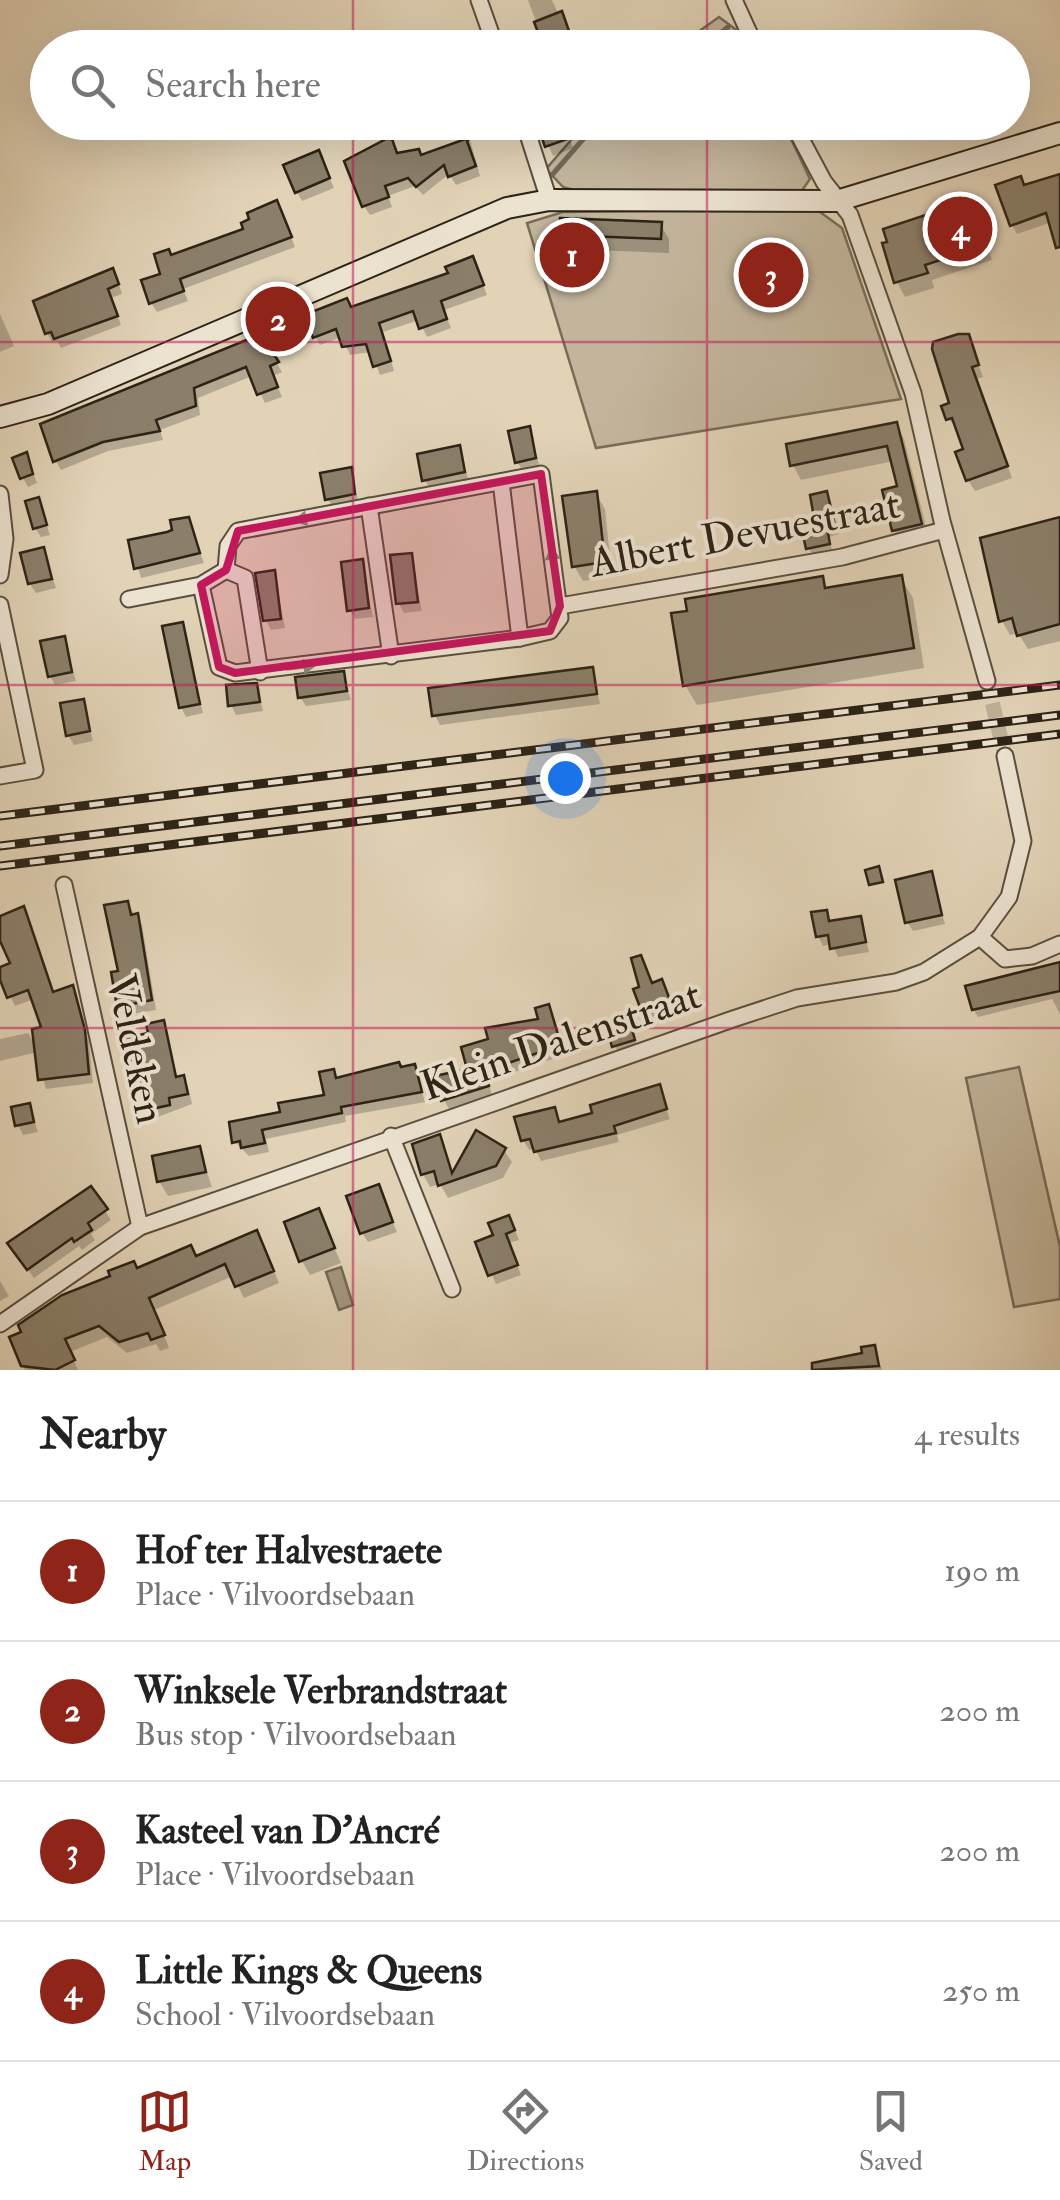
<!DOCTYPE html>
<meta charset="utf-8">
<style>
body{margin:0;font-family:"IM FELL Double Pica",serif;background:#f2f2f2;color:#222}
.you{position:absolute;left:565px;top:778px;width:35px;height:35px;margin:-25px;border:8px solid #fff;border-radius:50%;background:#1a73e8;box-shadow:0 0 0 15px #1a73e833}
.badge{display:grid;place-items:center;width:65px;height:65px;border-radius:50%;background:#8f2418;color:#fff;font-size:32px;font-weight:700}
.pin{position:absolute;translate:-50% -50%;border:5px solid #fff;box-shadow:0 2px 10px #0006}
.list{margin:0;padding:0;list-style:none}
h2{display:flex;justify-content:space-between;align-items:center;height:130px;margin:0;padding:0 40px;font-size:42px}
h2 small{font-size:32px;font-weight:400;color:#767676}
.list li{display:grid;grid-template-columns:65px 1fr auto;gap:30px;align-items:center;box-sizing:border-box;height:140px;padding:0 40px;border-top:2px solid #e0e0e0}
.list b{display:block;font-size:38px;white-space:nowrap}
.list p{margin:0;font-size:32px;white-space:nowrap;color:#767676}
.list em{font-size:32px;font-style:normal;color:#767676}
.icon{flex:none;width:55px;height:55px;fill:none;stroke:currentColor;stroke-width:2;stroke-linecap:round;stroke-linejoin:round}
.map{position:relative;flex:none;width:1060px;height:1370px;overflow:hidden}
.search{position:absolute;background:#fff;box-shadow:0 10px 40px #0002;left:30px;right:30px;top:30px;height:110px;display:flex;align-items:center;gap:25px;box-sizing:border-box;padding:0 35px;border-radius:55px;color:#767676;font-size:38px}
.sheet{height:690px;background:#fff}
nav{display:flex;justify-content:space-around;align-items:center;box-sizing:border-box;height:140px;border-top:2px solid #e0e0e0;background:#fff;font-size:28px;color:#767676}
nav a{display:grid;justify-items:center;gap:5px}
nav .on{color:#8f2418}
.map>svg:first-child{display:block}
.green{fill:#c3b59c;stroke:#786c59;stroke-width:2.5}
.water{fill:#a49780;stroke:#746956;stroke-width:2.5}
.shadow{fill:#0003}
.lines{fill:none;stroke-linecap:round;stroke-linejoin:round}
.stream{stroke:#746956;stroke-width:5}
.building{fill:#8b7f6a;stroke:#2d2316;stroke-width:2.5}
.street-tunnel{stroke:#beb097;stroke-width:15;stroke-dasharray:15 8;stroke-linecap:butt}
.street-casing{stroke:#5a4f3e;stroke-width:19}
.secondary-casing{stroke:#2d2316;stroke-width:24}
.street{stroke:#ece2d0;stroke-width:15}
.secondary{stroke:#ece2d0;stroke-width:20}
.rail-casing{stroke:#2d2316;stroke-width:9}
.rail{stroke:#ece2d0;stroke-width:5;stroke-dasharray:15;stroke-linecap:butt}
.oneway{fill:#8c8273}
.marked{fill:#c2185b;fill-opacity:0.2;stroke:#c2185b;stroke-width:8;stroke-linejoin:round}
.grid{fill:none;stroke:#c2185b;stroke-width:2.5;stroke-opacity:0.55}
.labels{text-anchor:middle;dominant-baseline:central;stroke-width:8;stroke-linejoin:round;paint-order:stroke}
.street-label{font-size:42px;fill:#2d2316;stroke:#ece2d0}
</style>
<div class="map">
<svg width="1060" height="1370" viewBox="0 0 1060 1370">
<rect width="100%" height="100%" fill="#e2d3b7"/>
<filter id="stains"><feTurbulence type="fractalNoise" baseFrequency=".002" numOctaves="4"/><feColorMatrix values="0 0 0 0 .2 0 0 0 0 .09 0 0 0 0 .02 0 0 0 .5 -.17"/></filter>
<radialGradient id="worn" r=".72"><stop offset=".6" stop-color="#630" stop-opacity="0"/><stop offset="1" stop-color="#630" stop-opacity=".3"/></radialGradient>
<g class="green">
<path d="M719,17l19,14 9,16h-70z"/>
<path d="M783,122l27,57 -9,13 -123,3 -104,-5 -11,-3 -17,-18 40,-46z"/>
<path d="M816,209l26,19 59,171 -305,49 -69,-225 36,-11z"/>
<path d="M1019,1067l41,180v52l-46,8 -48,-229z"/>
</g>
<path class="water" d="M341,1267l12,38 -14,5 -13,-38z"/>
<g class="shadow">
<path d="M528,0h24l22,48h-28z"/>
<path d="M538,122h26l9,26 -20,8z"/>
<path d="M470,140l10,36 -24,9 -7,-11 -26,21 -8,-9 -27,10 4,11 -22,8 -6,-9 34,-51 23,3z"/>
<path d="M323,163l11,25 -32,13 -5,-9z"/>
<path d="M1060,175v54l-8,-7 -35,12 -5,-9 13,-37z"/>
<path d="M970,203l22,57 -60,20 2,8 -29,9 -8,-15z"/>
<path d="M282,212l13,35 -112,42 5,12 -31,11 -6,-9 20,-45 76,-27z"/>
<path d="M562,221l98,3 9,15v14l-76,-3 -1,37h-23l-8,-15z"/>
<path d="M776,265l16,6 4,12 -11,4 4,11 -19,6 -6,-9z"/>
<path d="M477,268l10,27 -43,15 7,18 -24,9 -8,-17 -36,12 11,39 -14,4 -9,-23 -21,3 -8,-18 -22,8 -5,-9 36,-27z"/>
<path d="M118,281l4,13 -11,4 10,27 -60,23 -4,-7 -5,1 -5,-9z"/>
<path d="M0,314l14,32 -14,6z"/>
<path d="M967,336l16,41 -6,2 35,99 -37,13 -7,-11 -9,-51 -11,-10z"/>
<path d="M260,337l22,35 -9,4 9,21 -17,6 -13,-27 -54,22 2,17 -40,15 3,10 -55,11 -47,19 -5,-9z"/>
<path d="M896,424l8,15 25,100 -26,6 -9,-15 6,-42 -6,-27 -93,19 -8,-15z"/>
<path d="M529,429l11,39 -17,3 -6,-9z"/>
<path d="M459,448l10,34 -39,7 -5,-9z"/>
<path d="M26,455l11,28 -9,4 -5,-9z"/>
<path d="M350,470l9,33 -26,5 -5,-9z"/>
<path d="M596,494l9,15 7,68 -29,4 -9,-15z"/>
<path d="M826,494l12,40 -9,3 4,17 -19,4 -5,-10 10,-17z"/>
<path d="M38,500l12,35 -9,2 -6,-9z"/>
<path d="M1060,519v122l-32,8 -10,-16 -8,2 -8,-14z"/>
<path d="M188,520l16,43 -63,15 -10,-36 36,-8z"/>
<path d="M43,550l13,38 -20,5 -6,-9z"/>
<path d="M410,555l12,56 -18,2 -5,-9z"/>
<path d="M361,561l12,56 -18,2 -5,-9z"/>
<path d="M274,573l11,55 -14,2 -5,-10z"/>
<path d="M901,578l12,20 11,70 -227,37 -12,-20 137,-106 6,11z"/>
<path d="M182,625l21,88 -17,4 -5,-10z"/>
<path d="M64,639l12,42 -21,4 -5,-9z"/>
<path d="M592,670l8,34 -160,21 -5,-10z"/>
<path d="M343,674l8,26 -45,6 -6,-9z"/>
<path d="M256,685l7,26 -27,4 -5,-10z"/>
<path d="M82,701l11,40 -19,4 -6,-10z"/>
<path d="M930,874l15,50 -32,7 -6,-9z"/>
<path d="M127,903l15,22 14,85 -31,5 -6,-9z"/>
<path d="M23,909l31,85 18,-6 5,9 12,45 4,41 -47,6 -9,-37 -37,9v-22l28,-6 8,14 9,-18 -11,-30 -19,7 -15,-32 13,-9 -13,-31v-15z"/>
<path d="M826,913l6,10 28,-4 9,33 -31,5 -6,-13 -9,2 -5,-10z"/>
<path d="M1060,964v50l-8,-15 -74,18 -4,-7z"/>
<path d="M652,985l14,6 7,19 -25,8 -5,-9z"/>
<path d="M548,1007l16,48 -76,26 4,14 -43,14 -5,-9 97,-79z"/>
<path d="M627,1018l12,32 -19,5 -5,-9z"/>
<path d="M163,1023l15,56 5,-1 5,9 4,17 -37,14 -13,-50 -9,-8z"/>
<path d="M414,1066l11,36 -80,14 1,6 -80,17 3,13 -20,4 -14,-14 48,-28 43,-17 7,-25 5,8z"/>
<path d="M658,1087l12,32 -53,16 2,7 -78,19 -6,-13 -6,2 -6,-10 30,-30 7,14 35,-9z"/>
<path d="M29,1106l9,26 -15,3 -5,-10z"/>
<path d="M439,1137l15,37 50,-24 8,12 -9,16 -55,20 -8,-14 -10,3 -7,-13z"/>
<path d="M199,1149l13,38 -44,9 -9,-15z"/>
<path d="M378,1187l19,45 -29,10 -6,-9z"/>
<path d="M91,1189l20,31 -20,14 4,6 -13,10 -3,-4 -45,32 -18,-25z"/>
<path d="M318,1211l23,52 -31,12 -8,-14z"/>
<path d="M514,1227l5,13 -10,3 12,32 -25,9 -18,-41z"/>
<path d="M263,1245l16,38 -35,15 -11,-22 -79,34 15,38 -9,3 -4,-7 -29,9 -20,-16 -37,15 8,18h-53l-13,-32 125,-67z"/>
<path d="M0,1281l9,15 -9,5z"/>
<path d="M874,1347l8,23h-44l-2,-9 29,-6z"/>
</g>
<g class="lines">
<g class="stream">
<path d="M703,48l25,-21"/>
<path d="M552,175l46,-53"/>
</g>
</g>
<g class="building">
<path d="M562,11l13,37h-31l-10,-26z"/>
<path d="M536,122h28l6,16 -25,9z"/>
<path d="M471,137l-4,4 9,25 -28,11 -4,-12 -28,22 -8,-9 -23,8 4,11 -27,10 -18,-46 42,-22h6l5,14 22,-4 2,6z"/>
<path d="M319,150l11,28 -35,15 -12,-28z"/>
<path d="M1060,174v73l-4,1 -10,-35 -36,13 -15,-41 26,-9 3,9z"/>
<path d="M277,200l15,37 -112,42 4,12 -35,13 -8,-24 19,-6 -6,-20 15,-5 2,6 72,-26 -2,-6 8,-4 -2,-6z"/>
<path d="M971,200l15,45 -61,20 3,8 -34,10 -12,-40 5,-1 -4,-13z"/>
<path d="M560,218l102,4 -1,17 -75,-3 -1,37 -27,-1z"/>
<path d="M772,254l4,9 12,-4 5,14 -11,4 3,11 -23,8 -12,-34z"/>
<path d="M473,256l11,29 -43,16 6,18 -28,10 -6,-18 -34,12 12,38 -18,6 -7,-23 -24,3 -6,-18 -23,9 -9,-23 43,-17 4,9 97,-34 -3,-6z"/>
<path d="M113,268l6,16 -11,5 10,27 -64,23 -3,-7 -6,2 -12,-33z"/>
<path d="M261,334l18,28 -9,4 8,21 -21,8 -11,-28 -52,21 2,18 -40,14 4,11 -57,11 -50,20 -13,-38z"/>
<path d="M958,334h11l10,31 -7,2 36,99 -42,15 -11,-29 8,-3 -11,-31 -6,2 -5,-14 8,-3 -17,-54 1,-7z"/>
<path d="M897,422l25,102 -30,7 -10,-41 15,-4 -10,-40 -97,20 -4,-22z"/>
<path d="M530,426l6,32 -21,5 -7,-32z"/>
<path d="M460,445l5,27 -43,9 -5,-27z"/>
<path d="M27,452l6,22 -13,5 -8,-21z"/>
<path d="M352,467l3,27 -30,6 -5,-27z"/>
<path d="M597,491l8,71 -33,5 -10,-71z"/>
<path d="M827,491l8,34 -14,3h6l3,16 -24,5 -4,-18 14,-2 -6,-34z"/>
<path d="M39,497l8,28 -14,4 -8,-28z"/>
<path d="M189,517l11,36 -66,16 -6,-29 39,-8 5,-2 -2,-10z"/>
<path d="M1060,517v107l-43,12 -5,-18 -13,4 -19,-84z"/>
<path d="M44,547l8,32 -24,5 -8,-31z"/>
<path d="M412,553l6,49 -22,2 -6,-49z"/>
<path d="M363,559l6,49 -22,3 -6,-49z"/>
<path d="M275,570l6,49 -18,2 -8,-48z"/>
<path d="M902,575l12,73 -231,38 -12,-73 16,-2 -2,-12 138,-23 2,12z"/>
<path d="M183,622l17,82 -21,4 -17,-82z"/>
<path d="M65,636l7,36 -24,5 -8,-36z"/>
<path d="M593,667l4,27 -165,22 -4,-28z"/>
<path d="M344,671l3,20 -49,7 -3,-21z"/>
<path d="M257,683l3,19 -32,4 -2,-21z"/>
<path d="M84,699l6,32 -24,5 -6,-33z"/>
<path d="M879,866l4,16 -14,3 -4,-15z"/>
<path d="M932,871l10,44 -37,8 -10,-43z"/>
<path d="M128,901l3,14 7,-2 14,87 -35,7 -6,-35 7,-1 -14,-66z"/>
<path d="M24,906l29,86 20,-7 12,45 4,44 -51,6 -6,-51 9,-2 -13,-37 -21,8 -7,-18v-13l10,-4 -10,-22v-25z"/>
<path d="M827,910l2,11 32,-5 5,26 -36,7 -2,-14 -12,2 -5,-25z"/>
<path d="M641,955l11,28 10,-4 8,21 -29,10 -8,-21 6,-2 -8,-29z"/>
<path d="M1060,962v29l-88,19 -7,-24z"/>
<path d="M549,1004l12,41 -76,26 4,15 -48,15 -6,-25 32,-7 -6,-22 27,-8 -3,-11 53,-9 -3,-11z"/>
<path d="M628,1015l7,25 -23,7 -7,-25z"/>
<path d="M164,1020l12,57 8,-2 4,19 -19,4 1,7 -23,5 -10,-51 -6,2 -5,-23 22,-5 -2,-9z"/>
<path d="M399,1062l2,5 14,-3 7,28 -81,15 1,6 -80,17 3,13 -24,5 -1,-7 -8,2 -3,-21 51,-10 -2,-9 46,-8 -5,-23 15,-3 2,9z"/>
<path d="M660,1084l7,25 -53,17 2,7 -82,19 -4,-13 -9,2 -7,-24 41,-10 4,15 33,-9 -2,-8z"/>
<path d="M30,1103l4,19 -19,4 -4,-19z"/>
<path d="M476,1130l30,18 -10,18 -58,20 -4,-15 -13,4 -9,-31 28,-10 12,39z"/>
<path d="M200,1146l6,26 -49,10 -5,-26z"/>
<path d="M379,1184l14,38 -33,12 -14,-38z"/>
<path d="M91,1186l17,23 -20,14 4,7 -18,12 -2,-4 -45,32 -20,-27z"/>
<path d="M319,1208l16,40 -36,14 -15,-40z"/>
<path d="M509,1215l6,15 -9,4 12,31 -30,11 -13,-34 18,-7 -5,-12z"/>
<path d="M257,1230l17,41 -39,16 -10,-23 -76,34 16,37 -14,5 -3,-7 -29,9 -20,-16 -34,13 10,21 -20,10 -34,-4 -12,-29 12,-5 -3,-7 44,-30 48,-19 -2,-5 26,-10 3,7 54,-23 5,11z"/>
<path d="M875,1345l4,21 -67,4v-7l50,-10 -1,-6z"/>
</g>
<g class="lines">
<path class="street-tunnel" d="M987,681l18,75"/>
<defs>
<g id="street">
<path d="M479,0l17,48"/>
<path d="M734,0l22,48"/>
<path d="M524,122l25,78"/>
<path d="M792,122l32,60 26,33 63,178 29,128 45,160"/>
<path d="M501,482l19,156"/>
<path d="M0,494l5,45 -5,36"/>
<path d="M369,506l22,150"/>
<path d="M226,570l19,8 15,94"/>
<path d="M129,599l72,-14 25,-15 2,-24 10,-15 303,-57 19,144 -10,13 -30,7 -285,35 -16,-6 -18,-82"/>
<path d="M0,605l35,165 -35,6"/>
<path d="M560,606l282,-49 102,-27"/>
<path d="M64,885l76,342"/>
<path d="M980,937l25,22 27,-3 28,-12"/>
<path d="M391,1136l61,153"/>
<path d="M0,1324l140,-97 593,-208 64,-21 99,-16 28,-10 56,-35 29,-40 14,-56 -18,-85"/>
</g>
<path id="secondary" d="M0,417l48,-13 459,-196 42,-8 288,1 223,-68"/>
</defs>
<use href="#street" class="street-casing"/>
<use href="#secondary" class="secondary-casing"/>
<use href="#street" class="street"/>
<use href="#secondary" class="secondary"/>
<defs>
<g id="rail">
<path d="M0,816l1060,-131"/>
<path d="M0,846l1060,-131"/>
<path d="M0,866l1060,-132"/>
</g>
</defs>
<use href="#rail" class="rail-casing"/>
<use href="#rail" class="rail"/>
</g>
<defs><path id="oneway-solid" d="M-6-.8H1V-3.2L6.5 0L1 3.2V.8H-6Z" transform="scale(2.5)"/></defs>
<g class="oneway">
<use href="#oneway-solid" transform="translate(309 518) rotate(169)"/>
<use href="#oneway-solid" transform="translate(553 562) rotate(-97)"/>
<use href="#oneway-solid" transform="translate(301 667) rotate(-7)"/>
</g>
<path class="marked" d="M541,474l19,132 -10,25 -315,42 -16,-6 -18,-82 25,-15 12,-39z"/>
<path class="grid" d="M353,0v48M707,0v48M353,122v1248M707,122v1248M0,342h1060M0,685h1060M0,1028h1060"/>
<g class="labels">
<g class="street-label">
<text transform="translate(745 534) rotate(-11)">Albert Devuestraat</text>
<text transform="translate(561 1041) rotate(-19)">Klein Dalenstraat</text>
<text transform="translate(135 1049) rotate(78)">Veldeken</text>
</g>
</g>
<rect width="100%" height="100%" filter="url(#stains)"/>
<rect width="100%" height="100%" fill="url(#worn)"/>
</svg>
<div class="you"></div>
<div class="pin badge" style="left:572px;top:255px">1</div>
<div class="pin badge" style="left:278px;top:319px">2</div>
<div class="pin badge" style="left:771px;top:275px">3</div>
<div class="pin badge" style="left:960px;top:229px">4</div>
<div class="search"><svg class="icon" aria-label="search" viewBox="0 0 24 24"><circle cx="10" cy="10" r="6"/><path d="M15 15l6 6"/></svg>Search here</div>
</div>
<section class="sheet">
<h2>Nearby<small>4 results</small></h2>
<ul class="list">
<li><span class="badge">1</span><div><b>Hof ter Halvestraete</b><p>Place · Vilvoordsebaan</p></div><em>190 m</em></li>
<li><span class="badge">2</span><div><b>Winksele Verbrandstraat</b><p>Bus stop · Vilvoordsebaan</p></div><em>200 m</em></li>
<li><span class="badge">3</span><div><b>Kasteel van D'Ancré</b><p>Place · Vilvoordsebaan</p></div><em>200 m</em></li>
<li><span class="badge">4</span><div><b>Little Kings &amp; Queens</b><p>School · Vilvoordsebaan</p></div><em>250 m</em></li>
</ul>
</section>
<nav>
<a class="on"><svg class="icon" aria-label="map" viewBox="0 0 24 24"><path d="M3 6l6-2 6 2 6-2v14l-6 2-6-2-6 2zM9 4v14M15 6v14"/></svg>Map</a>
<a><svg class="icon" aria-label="directions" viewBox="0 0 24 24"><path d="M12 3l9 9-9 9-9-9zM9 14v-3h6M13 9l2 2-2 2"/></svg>Directions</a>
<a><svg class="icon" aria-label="saved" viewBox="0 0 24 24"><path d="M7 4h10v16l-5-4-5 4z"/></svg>Saved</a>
</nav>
